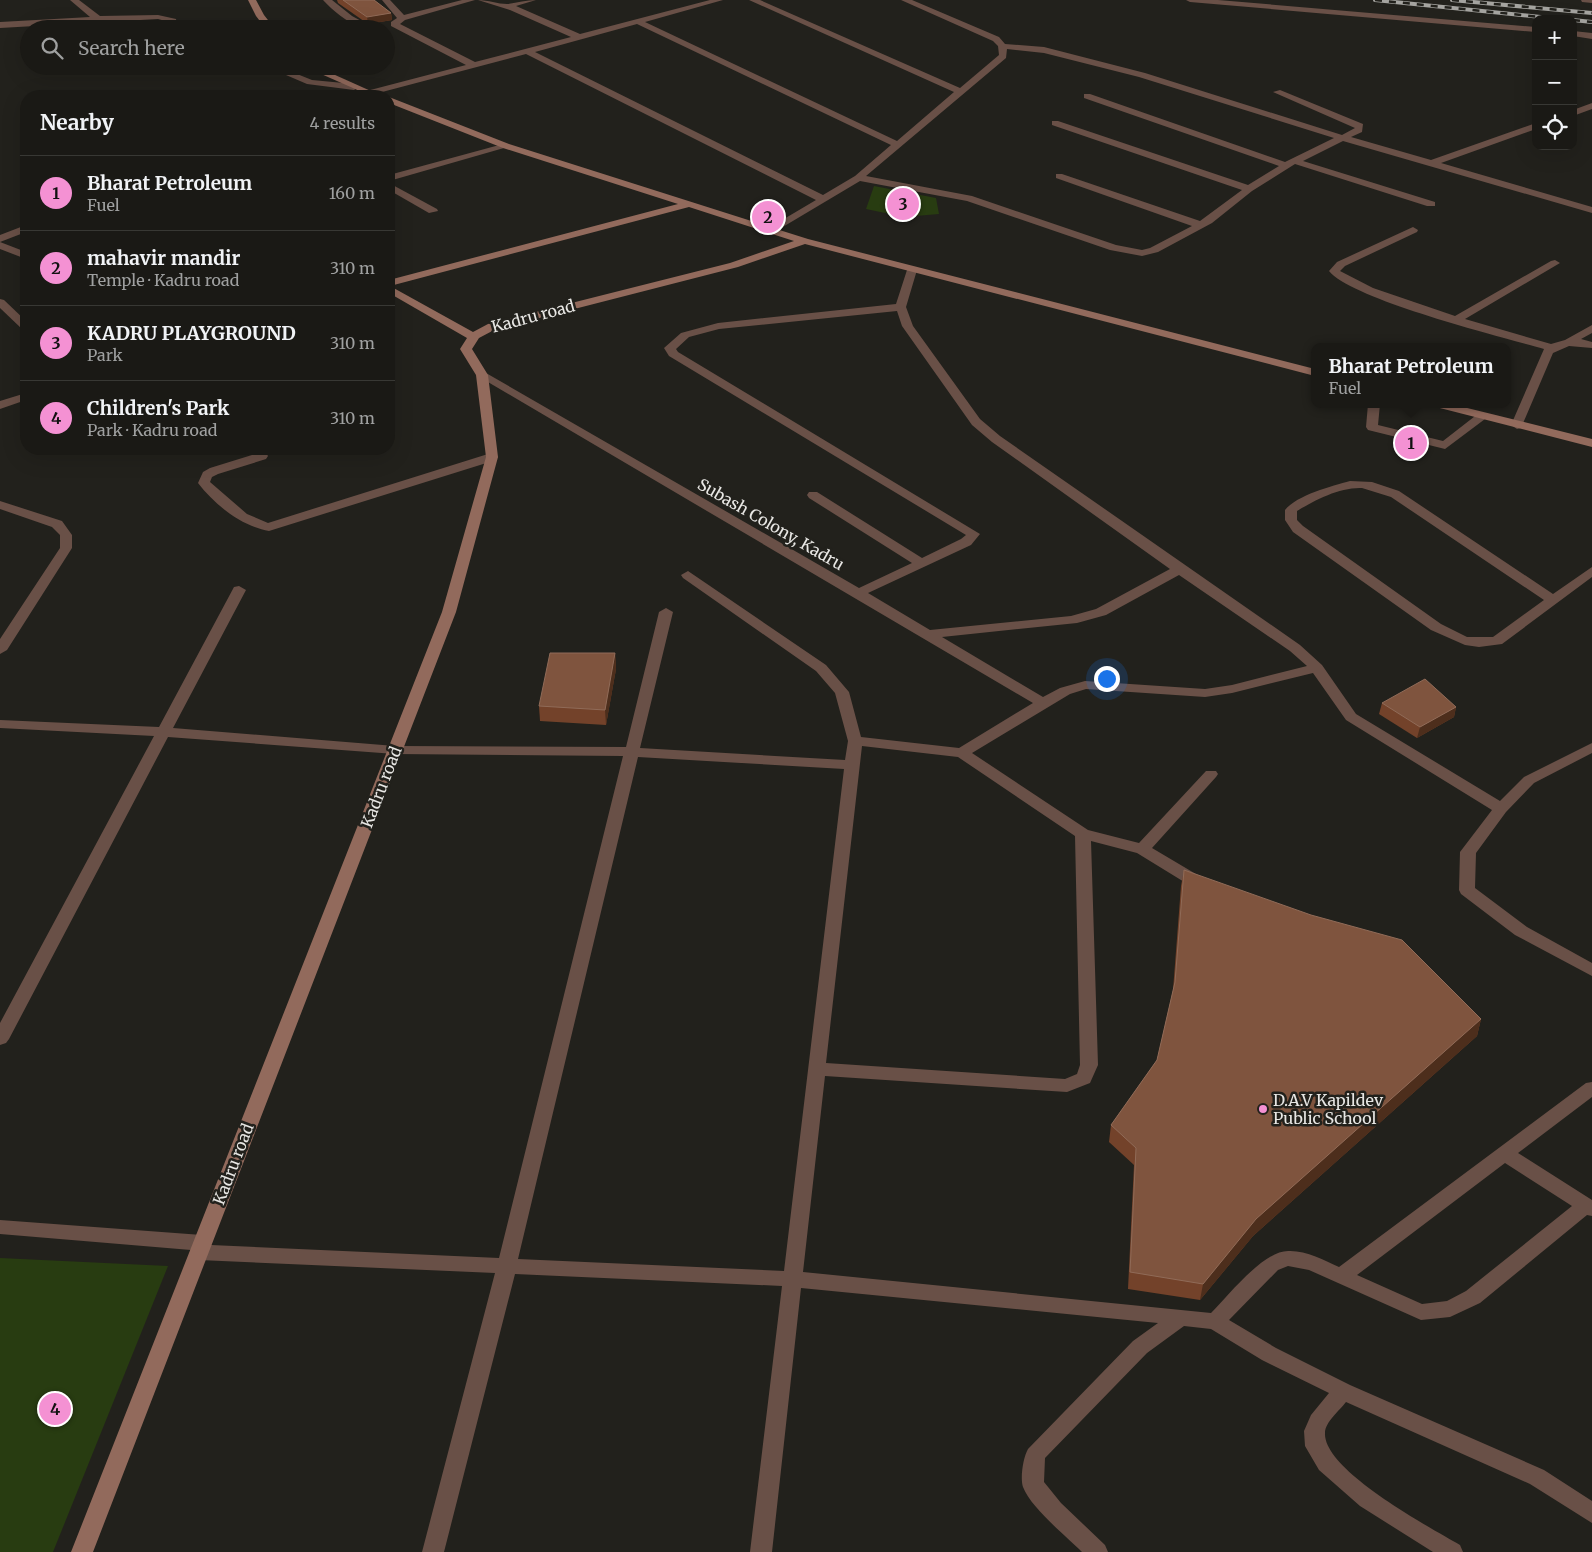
<!DOCTYPE html>
<meta charset="utf-8">
<style>
body{margin:0;font-family:Merriweather,serif;background:#23221e;color:#f1f3f6}
.controls{position:absolute;right:15px;top:15px;display:grid;overflow:hidden;border-radius:10px;box-shadow:0 5px 20px #0002}
.controls button{width:45px;height:45px;display:grid;place-items:center;padding:0;border:0;border-bottom:1px solid #383834;background:#1a1915;color:#f1f3f6;font:25px sans-serif}
.you{position:absolute;left:1106px;top:678px;width:18px;height:18px;margin:-12px;border:4px solid #fff;border-radius:50%;background:#1a73e8;box-shadow:0 0 0 8px #1a73e833}
.badge{display:grid;place-items:center;width:32px;height:32px;border-radius:50%;background:#f491d3;color:#111;font-size:16px;font-weight:700}
.pin{position:absolute;translate:-50% -50%;border:2px solid #fff;box-shadow:0 1px 5px #0006}
.popup{position:absolute;left:1311px;top:343px;width:200px;height:65px;box-sizing:border-box;display:grid;place-content:center;border-radius:10px;background:#1a1915;filter:drop-shadow(0 1px 4px #0005);font-size:16px;white-space:nowrap;color:#9fa0a0}
.popup b{font-size:19px;color:#f1f3f6}
.popup::after{content:'';position:absolute;left:50%;top:100%;margin-left:-10px;border:10px solid transparent;border-top-color:#1a1915}
.list{margin:0;padding:0;list-style:none}
h2{display:flex;justify-content:space-between;align-items:center;height:65px;margin:0;padding:0 20px;font-size:21px}
h2 small{font-size:16px;font-weight:400;color:#9fa0a0}
.list li{display:grid;grid-template-columns:32px 1fr auto;gap:15px;align-items:center;box-sizing:border-box;height:75px;padding:0 20px;border-top:1px solid #383834}
.list b{display:block;font-size:19px;white-space:nowrap}
.list p{margin:0;font-size:16px;white-space:nowrap;color:#9fa0a0}
.list em{font-size:16px;font-style:normal;color:#9fa0a0}
.icon{flex:none;width:28px;height:28px;fill:none;stroke:currentColor;stroke-width:2;stroke-linecap:round;stroke-linejoin:round}
.map{position:relative;flex:none;width:1592px;height:1552px;overflow:hidden}
.search{position:absolute;background:#1a1915;box-shadow:0 5px 20px #0002;left:20px;top:20px;width:375px;height:55px;display:flex;align-items:center;gap:12px;box-sizing:border-box;padding:0 18px;border-radius:28px;color:#9fa0a0;font-size:19px}
.panel{position:absolute;background:#1a1915;box-shadow:0 5px 20px #0002;left:20px;top:90px;width:375px;height:365px;border-radius:20px}
.map>svg:first-child{display:block}
.green{fill:#283c11}
.lines{fill:none;stroke-linecap:round;stroke-linejoin:round}
.lane{fill:#695047;fill-rule:evenodd}
.street{fill:#695047;fill-rule:evenodd}
.secondary{fill:#926a5c;fill-rule:evenodd}
.rail-casing{stroke:#a5a4a0;stroke-width:4}
.rail{stroke:#22211c;stroke-width:2.5;stroke-dasharray:7;stroke-linecap:butt}
.wall{fill:#73422a}
.shaded-wall{fill:#4d2e1c}
.building{fill:#7f543e;stroke:#906b58}
.poi-dot{fill:#f491d3;stroke:#22211c;stroke-width:2}
.labels{text-anchor:middle;dominant-baseline:central;stroke-width:5;stroke-linejoin:round;paint-order:stroke}
.street-label{font-size:16px;fill:#e8e7e4;stroke:#22211c}
.poi-label{font-size:16px;fill:#e8e7e4;stroke:#22211c;text-anchor:start}
</style>
<div class="map">
<svg width="1592" height="1552" viewBox="0 0 1592 1552">
<rect width="100%" height="100%" fill="#22211c"/>
<g class="green">
<path d="M874,186l62,12 3,16 -35,3 -38,-8z"/>
<path d="M0,1258l168,8 -115,286h-53z"/>
</g>
<g class="lines">
<g class="lane">
<path d="M1368,404h12l-2,21 65,16 36,-28h8l2,3 -44,33 -77,-19 -2,-3z"/>
<path d="M1350,481l22,1 27,9 154,103 39,-27v10l-90,67 -23,3 -14,-2 -34,-15 -138,-98 -8,-12v-10c12,-15 47,-24 65,-29zM1362,488l29,9 153,103 -51,37h-26l-26,-13 -138,-98 -6,-6v-9c18,-11 43,-24 65,-23z"/>
</g>
<g class="street">
<path d="M70,0h9l21,16 58,-1 18,4 2,10h-8l-1,-7 -11,-3 -158,9v-6l90,-5z"/>
<path d="M323,0h9l20,16 24,13c-21,0 -39,-14 -53,-29z"/>
<path d="M382,0h8l14,15 58,-15h13l-70,20 -5,4 75,38 96,-25 -61,-27 -32,-10c10,0 20,4 29,4 10,-1 19,-4 29,-4l-20,6 64,28 130,-34h13l-78,22 252,119 57,-49 -205,-92h11l200,88 39,-33 -1,-9 -5,-5 -92,-41h11l87,37 6,7 39,3 101,26 197,62 13,-7 -82,-36 7,-2 83,34 -1,8 -11,5 80,23 105,-37v6l-95,34 151,44v6l-249,-72 -40,20 132,41v4h-8l-132,-42 -43,27 -40,32 -54,29 -16,4 -32,-6 -143,-49 -107,-20 -89,53 -4,-1v-4l49,-29 -290,-146 -159,42h-13l1,-2 111,-29 -75,-39v-4l6,-4zM637,24l254,121 -36,31 -32,19 -288,-143zM1007,49l37,4 95,24 195,61 -49,24 -195,-68h-6v4l195,68 -31,19 -190,-64h-6v4l190,65 -42,31 -138,-47h-6v4l136,48 -42,22 -8,2 -26,-5 -144,-49 -106,-20 140,-118z"/>
<path d="M1186,0h32l318,27v5l-346,-30z"/>
<path d="M1581,0h11v3l-10,-1z"/>
<path d="M1573,31l19,2v6l-19,-3z"/>
<path d="M265,66h12l35,14 42,4 4,3 -4,3 -47,-6z"/>
<path d="M1592,103v6l-19,7v-6z"/>
<path d="M503,144l8,2 -122,35v-6z"/>
<path d="M389,183l48,26 1,2 -9,2 -40,-23z"/>
<path d="M26,225v7l-26,10 26,10v7l-26,-10v-14z"/>
<path d="M1413,227l5,3 -1,2 -72,34 -5,5 33,17 82,28 96,-55 4,-1 5,3 -95,56 86,25 14,-4 27,-15v8l-11,6 11,3v6l-23,-2 -16,7 -32,75 -4,1 -6,-4 33,-76c-42,-12 -191,-49 -215,-78l8,-9z"/>
<path d="M912,267l5,3 -11,37 7,19 67,93 20,17 300,209 22,20 34,49 144,87 24,-24 68,-34v10l-58,30 -28,29 -30,41 -1,35 52,39 65,36v13l-77,-41 -54,-41 -2,-4 1,-38 32,-42 -146,-90 -33,-47 -81,20 -27,4 -119,-8 -16,5 -98,59 116,77 51,13 67,-72h10l2,3 -2,3 -64,71 54,32 2,4 -2,4h-12l-57,-35 -46,-12 7,224 -8,18 -23,9 -242,-16 -22,196 408,41c17,-17 52,-62 77,-62 17,-1 36,9 51,16l247,-184 6,-1v15l-74,56 74,47v16l-5,-1 -107,88 -30,14 -29,3 -112,-50 -21,-4 -10,4 -49,50 47,28 74,37 194,85 48,31v22l-62,-39 -184,-82c-6,8 -21,20 -21,31 -2,37 104,94 135,112l3,7h-30l-73,-46 -41,-36 -14,-24 -1,-15 7,-16 18,-22 -67,-33 -51,-31 -27,-3 -37,27 -102,105 -1,24 17,21 44,42 3,7h-26c-16,-16 -51,-44 -59,-65 -3,-9 0,-29 5,-38l105,-108 25,-18 -357,-35 -29,264h-22l32,-266 -267,-12 -71,278h-22l73,-279 -296,-13 -7,-3 -1,-7 -191,-16v-14l202,15 7,3 2,7 288,13 124,-502 -228,-2 -227,-17 -159,302 -3,4 -6,2v-22l154,-287 -154,-8v-8l159,7 75,-140 5,-1 7,4 -73,138 222,18 231,1 33,-135 7,-4 7,4 -33,136 205,12 3,-19 -13,-48 -19,-22 -133,-93 -2,-3 7,-4 138,94 23,27 12,45 98,11 74,-45 -557,-328 2,-2h8l373,215 53,-25 -103,-65 -2,-3 2,-3h8l105,66 39,-19 5,-4 -297,-179 -5,-8 17,-15 37,-10 178,-19 11,-34zM897,311l5,15 70,99 20,17 178,127 -74,40 -25,7 -141,14 -62,-37 103,-48 9,-11 -302,-182 -2,-3 13,-12 30,-8zM1179,575l111,76 17,15 -75,19 -27,4 -120,-8 -25,7 -17,9 -101,-60 135,-14 29,-8zM862,746l96,11 117,79 5,229 -3,9 -12,5 -239,-16zM638,757l206,12 -60,502 -266,-12zM1505,1163l67,43 -106,85 -19,10 -25,3 -65,-29z"/>
<path d="M0,299l4,1 22,21v9l-4,-1 -22,-21z"/>
<path d="M26,393v7l-26,9v-8z"/>
<path d="M262,452l4,1 2,3 -2,3 -48,15 -6,3 -2,5 37,32 21,9 220,-69 4,-1 6,4 -2,3 -227,71c-28,-5 -54,-26 -71,-48l5,-11 7,-4z"/>
<path d="M0,501l62,20 10,14v13l-65,102 -7,4v-15l60,-91v-13l-8,-8 -52,-18z"/>
</g>
<g class="secondary">
<path d="M248,0h8l8,15 11,14h-9l-10,-13z"/>
<path d="M303,66h12l67,30h-11z"/>
<path d="M389,97l120,47 299,95 507,130v7l-510,-132 -67,23 -242,62 -17,9 -7,11 16,26 10,82 -42,155 -363,940h-22l371,-940 44,-155 -10,-82 -16,-26 7,-11 -78,-45v-13l289,-76 -175,-56 -114,-45zM689,207l105,34 -64,22 -242,61 -15,8 -83,-46z"/>
<path d="M1430,404h21l141,35v8l-160,-41z"/>
</g>
<defs>
<g id="rail">
<path d="M1375,0l185,19"/>
<path d="M1452,0l140,13"/>
<path d="M1573,20l19,2"/>
</g>
</defs>
<use href="#rail" class="rail-casing"/>
<use href="#rail" class="rail"/>
</g>
<g class="wall">
<path d="M337,0h37l17,13 1,7 -24,4 -30,-21z"/>
<path d="M615,653l1,16 -10,56 -66,-4 -1,-15z"/>
<path d="M1382,703l74,4 -2,10 -37,21 -38,-24z"/>
<path d="M1184,870l297,149 -4,17 -224,200 -53,64 -72,-11 6,-124 -25,-23 2,-17 46,-65 16,-70 8,-104z"/>
</g>
<g class="shaded-wall">
<path d="M391,13l1,7 -24,4 -1,-7z"/>
<path d="M615,653l1,16 -10,56 -1,-15z"/>
<path d="M1456,707l-2,10 -37,21 3,-11z"/>
<path d="M1481,1019l-4,17 -224,200 -53,64 3,-16 53,-65z"/>
</g>
<g class="building">
<path d="M343,0h31l17,13 -24,4z"/>
<path d="M550,653h65l-10,57 -66,-4z"/>
<path d="M1425,679l31,28 -36,20 -38,-24z"/>
<path d="M1184,870l127,45 91,25 79,79 -225,200 -53,65 -73,-12 6,-124 -25,-23 46,-65 18,-78z"/>
</g>
<circle class="poi-dot" cx="1263" cy="1109" r="5"/>
<g class="labels">
<g class="street-label">
<text transform="translate(533 316) rotate(-15)">Kadru road</text>
<text transform="translate(771 524) rotate(30)">Subash Colony, Kadru</text>
<text transform="translate(381 787) rotate(-69)">Kadru road</text>
<text transform="translate(233 1164) rotate(-69)">Kadru road</text>
</g>
<g class="poi-label">
<text x="1273" y="1100">D.A.V Kapildev<tspan x="1273" dy="18">Public School</tspan></text>
</g>
</g>
</svg>
<div class="controls">
<button>+</button>
<button>−</button>
<button><svg class="icon" aria-label="locate" viewBox="0 0 24 24"><circle cx="12" cy="12" r="6"/><path d="M12 2v4M12 18v4M2 12h4M18 12h4"/></svg></button>
</div>
<div class="you"></div>
<div class="pin badge" style="left:1411px;top:443px">1</div>
<div class="popup"><b>Bharat Petroleum</b>Fuel</div>
<div class="pin badge" style="left:768px;top:217px">2</div>
<div class="pin badge" style="left:903px;top:204px">3</div>
<div class="pin badge" style="left:55px;top:1409px">4</div>
<div class="search"><svg class="icon" aria-label="search" viewBox="0 0 24 24"><circle cx="10" cy="10" r="6"/><path d="M15 15l6 6"/></svg>Search here</div>
<section class="panel">
<h2>Nearby<small>4 results</small></h2>
<ul class="list">
<li><span class="badge">1</span><div><b>Bharat Petroleum</b><p>Fuel</p></div><em>160 m</em></li>
<li><span class="badge">2</span><div><b>mahavir mandir</b><p>Temple · Kadru road</p></div><em>310 m</em></li>
<li><span class="badge">3</span><div><b>KADRU PLAYGROUND</b><p>Park</p></div><em>310 m</em></li>
<li><span class="badge">4</span><div><b>Children's Park</b><p>Park · Kadru road</p></div><em>310 m</em></li>
</ul>
</section>
</div>
